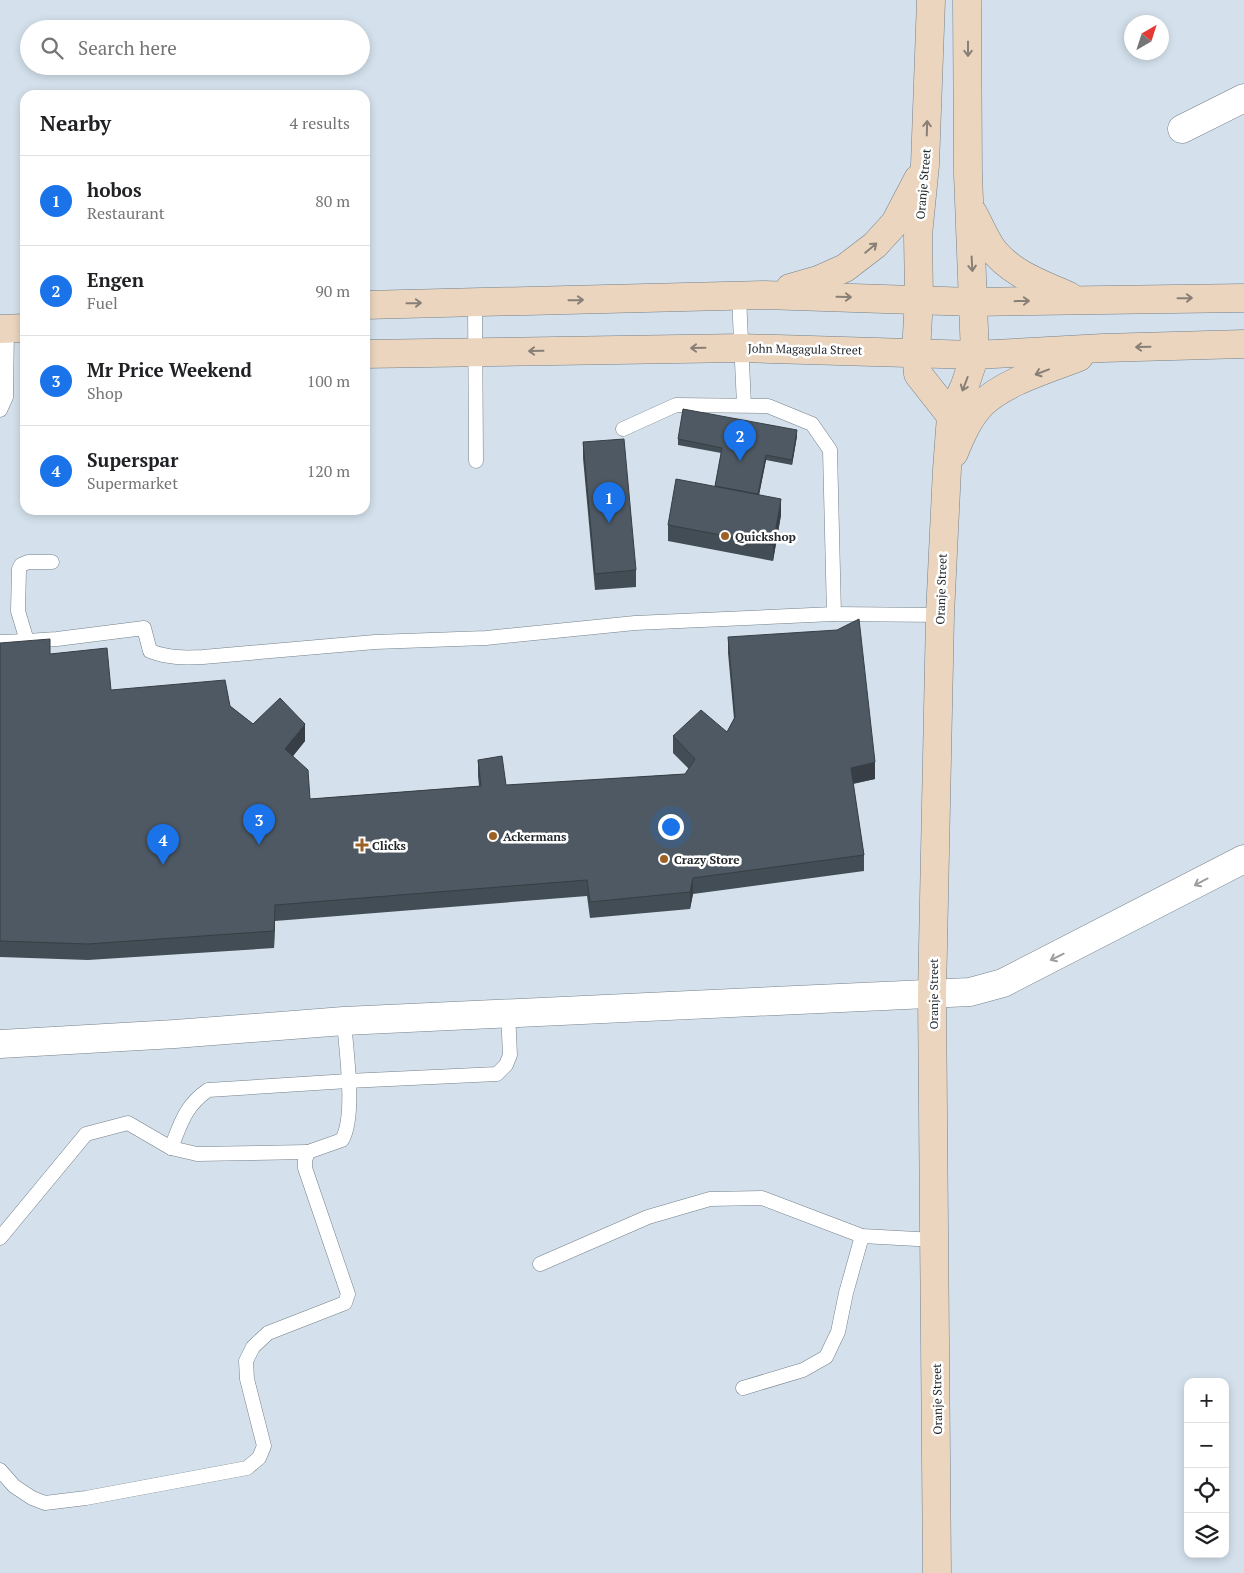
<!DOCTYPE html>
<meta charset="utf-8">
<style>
body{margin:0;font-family:"PT Serif",serif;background:#f6f6f6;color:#202124}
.controls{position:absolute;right:15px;bottom:15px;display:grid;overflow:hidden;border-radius:10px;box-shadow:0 2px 8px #0003}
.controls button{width:45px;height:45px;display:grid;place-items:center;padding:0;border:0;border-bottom:1px solid #e0e0e0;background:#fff;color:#202124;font:25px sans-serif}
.compass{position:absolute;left:1124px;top:15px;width:45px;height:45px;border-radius:50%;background:#fff;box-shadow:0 2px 8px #0003;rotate:39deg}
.you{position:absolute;left:670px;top:826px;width:18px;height:18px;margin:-12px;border:4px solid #fff;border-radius:50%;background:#1a73e8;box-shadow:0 0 0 8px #1a73e833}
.badge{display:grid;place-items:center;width:32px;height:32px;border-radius:50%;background:#1a73e8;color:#fff;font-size:16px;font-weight:700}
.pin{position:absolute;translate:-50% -41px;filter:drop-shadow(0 1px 2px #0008)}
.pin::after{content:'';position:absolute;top:26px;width:18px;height:15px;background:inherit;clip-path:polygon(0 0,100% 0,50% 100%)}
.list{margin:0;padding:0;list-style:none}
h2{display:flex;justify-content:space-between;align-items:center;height:65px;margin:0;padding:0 20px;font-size:21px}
h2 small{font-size:16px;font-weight:400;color:#757577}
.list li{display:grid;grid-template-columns:32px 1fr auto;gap:15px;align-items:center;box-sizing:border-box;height:90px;padding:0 20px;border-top:1px solid #e0e0e0}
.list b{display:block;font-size:19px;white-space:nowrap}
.list p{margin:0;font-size:16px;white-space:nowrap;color:#757577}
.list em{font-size:16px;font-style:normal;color:#757577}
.icon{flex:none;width:28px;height:28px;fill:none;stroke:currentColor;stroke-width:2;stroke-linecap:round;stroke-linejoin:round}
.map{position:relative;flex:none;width:1244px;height:1573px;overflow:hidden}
.search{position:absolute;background:#fff;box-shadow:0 2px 8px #0003;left:20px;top:20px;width:350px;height:55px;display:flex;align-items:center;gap:12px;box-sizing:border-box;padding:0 18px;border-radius:28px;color:#757577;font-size:19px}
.panel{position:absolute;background:#fff;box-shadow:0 2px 8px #0003;left:20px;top:90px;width:350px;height:425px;border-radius:15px}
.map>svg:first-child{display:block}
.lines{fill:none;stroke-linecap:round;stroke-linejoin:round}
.lane-casing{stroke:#74808a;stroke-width:15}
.street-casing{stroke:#74808a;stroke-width:29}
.secondary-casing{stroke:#74808a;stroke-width:29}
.lane{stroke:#fff;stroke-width:14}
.street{stroke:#fff;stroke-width:28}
.secondary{stroke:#ebd5be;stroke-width:28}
.wall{fill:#434d55}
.shaded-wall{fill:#373e45}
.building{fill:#4e5963;stroke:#373e45}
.oneway{stroke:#887f76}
.oneway2{stroke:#9c9fa0}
.poi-dot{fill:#9e6124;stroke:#fff;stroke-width:2}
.labels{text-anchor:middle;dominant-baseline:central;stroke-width:5;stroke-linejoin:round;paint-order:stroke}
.street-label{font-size:12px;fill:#24292d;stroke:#fff}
.poi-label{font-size:12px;font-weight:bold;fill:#24292d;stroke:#fff;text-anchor:start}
</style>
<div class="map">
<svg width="1244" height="1573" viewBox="0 0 1244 1573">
<rect width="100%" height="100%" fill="#d4e1ec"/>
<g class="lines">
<defs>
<g id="lane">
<path d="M739,297l5,108"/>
<path d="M475,302l1,159"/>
<path d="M0,410l6,-13 1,-69"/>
<path d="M623,429l53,-24 92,1 44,18 18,26 4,164"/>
<path d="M52,562h-24l-7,3 -2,4 -1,42 9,30 30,-2 87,-11 6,23c18,7 35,7 53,6l172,-15 111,-4 149,-15 199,-9 106,1"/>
<path d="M0,642l27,-1"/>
<path d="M171,1148c10,-25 14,-42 37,-58l140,-9 149,-7 9,-9 4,-10 -2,-43"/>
<path d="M0,1238l86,-104 42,-11 43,25 26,6 111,-2"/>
<path d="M540,1264l108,-47 62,-18 52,-1 100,38 73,4"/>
<path d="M743,1388l60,-18 23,-13 12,-25 8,-39 16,-57"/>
<path d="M0,1470l14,16 18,12 13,5 41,-5 161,-30 12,-10 5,-12 -17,-67 -1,-18 7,-14 15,-14 77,-30 3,-9 -43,-126v-8l3,-8 34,-12c14,-24 4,-90 2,-119"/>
</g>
<g id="street">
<path d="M1182,129l62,-31"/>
<path d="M0,1044l175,-10 169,-13 626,-29 33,-9 241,-124"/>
</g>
<g id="secondary">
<path d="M931,0l-6,165 -7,70 1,64 -3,53 2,22 33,42"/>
<path d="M973,213c6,11 11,23 18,34 18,26 51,37 78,49"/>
<path d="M790,288l28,-8 27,-12 30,-23 20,-22 23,-44"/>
<path d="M365,305l399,-10 209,7 271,-4"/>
<path d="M0,329l25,-1"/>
<path d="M365,354l376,-6 234,7 128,-7 141,-4"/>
<path d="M954,453c7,-17 14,-34 27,-48 22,-23 68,-36 98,-48"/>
<path d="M937,1573l-5,-578 8,-380 7,-146 4,-53 14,-31 10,-30 -7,-181 -1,-174"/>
</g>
</defs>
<use href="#lane" class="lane-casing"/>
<use href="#street" class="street-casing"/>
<use href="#secondary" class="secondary-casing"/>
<use href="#lane" class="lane"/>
<use href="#street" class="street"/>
<use href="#secondary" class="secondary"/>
</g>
<g class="wall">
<path d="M797,436l-5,29 -26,-5 -7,35 22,20 -8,46 -105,-20v-16l47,-39 6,-33 -43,-8v-6z"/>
<path d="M583,442l53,128v17l-41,3 -12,-132z"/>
<path d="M728,637l147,142 -22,5 11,71v16l-171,23 -3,15 -100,9 -3,-22 -312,25 -1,27 -186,12 -88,-3v-314l50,11 61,36 119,16 23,18 52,17 -12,15 17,43 169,-13 -1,-10v-16l28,25 179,-11 4,-5 -16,-16v-17l54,-4 7,-13 -6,-66z"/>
</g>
<g class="shaded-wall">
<path d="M797,430v6l-5,29v-5z"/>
<path d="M766,455v5l-10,50v-5z"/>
<path d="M781,499v16l-8,46v-16z"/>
<path d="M305,724v17l-20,25v-17z"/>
<path d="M875,762v17l-24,5v-16z"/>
<path d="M693,878v16l-3,15v-17z"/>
<path d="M275,905v16l-1,27v-17z"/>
</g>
<g class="building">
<path d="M683,409l114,21 -5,30 -26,-5 -8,39 -43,-8 7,-38 -44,-9z"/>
<path d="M624,439l12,131 -41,4 -12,-132z"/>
<path d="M676,479l105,20 -8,46 -105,-20z"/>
<path d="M859,619l16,143 -24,6 13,87 -171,23 -3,14 -100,10 -3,-22 -312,25 -1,26 -186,13 -88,-3v-298l50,-4v15l57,-6 4,42 114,-10 5,26 23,18 27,-26 25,26 -20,25 23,21 2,29 171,-13 -3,-26 24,-4 4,29 179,-11 10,-15 -22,-23 28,-26 26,22 8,-15 -7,-80 109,-7z"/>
</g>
<defs><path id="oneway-shaft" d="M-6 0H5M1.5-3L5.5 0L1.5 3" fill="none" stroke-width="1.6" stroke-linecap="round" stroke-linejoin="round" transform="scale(1.25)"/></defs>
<g class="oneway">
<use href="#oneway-shaft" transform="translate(968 49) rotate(90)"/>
<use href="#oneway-shaft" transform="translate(927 128) rotate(-88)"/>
<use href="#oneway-shaft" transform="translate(871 248) rotate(-40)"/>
<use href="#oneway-shaft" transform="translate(972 264) rotate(87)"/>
<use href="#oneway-shaft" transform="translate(844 297) rotate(1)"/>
<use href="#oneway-shaft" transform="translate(1185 298) rotate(-1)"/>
<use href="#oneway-shaft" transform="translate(576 300) rotate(-1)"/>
<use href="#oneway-shaft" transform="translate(1022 301) rotate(-1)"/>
<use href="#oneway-shaft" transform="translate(414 303) rotate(-1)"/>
<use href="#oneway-shaft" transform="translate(1143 347) rotate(179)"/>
<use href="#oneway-shaft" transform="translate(698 348) rotate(179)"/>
<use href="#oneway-shaft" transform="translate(536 351) rotate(179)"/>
<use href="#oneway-shaft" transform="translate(1042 372) rotate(159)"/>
<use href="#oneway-shaft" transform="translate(965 384) rotate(111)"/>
</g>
<g class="oneway2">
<use href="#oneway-shaft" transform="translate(1201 882) rotate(152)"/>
<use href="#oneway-shaft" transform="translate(1057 957) rotate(154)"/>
</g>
<g class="poi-dot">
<circle cx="725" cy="536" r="5"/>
<circle cx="493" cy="836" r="5"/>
<path d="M359.5 837.5h5v5h5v5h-5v5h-5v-5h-5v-5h5z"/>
<circle cx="664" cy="859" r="5"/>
</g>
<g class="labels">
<g class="street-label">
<text transform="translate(923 184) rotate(-85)">Oranje Street</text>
<text transform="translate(805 349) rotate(1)">John Magagula Street</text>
<text transform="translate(941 589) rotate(-88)">Oranje Street</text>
<text transform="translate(933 994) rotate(-90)">Oranje Street</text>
<text transform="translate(937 1399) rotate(-91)">Oranje Street</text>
</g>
<g class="poi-label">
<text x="735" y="536">Quickshop</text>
<text x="503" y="836">Ackermans</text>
<text x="372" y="845">Clicks</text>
<text x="674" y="859">Crazy Store</text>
</g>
</g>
</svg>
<div class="controls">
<button>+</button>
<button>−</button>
<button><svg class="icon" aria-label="locate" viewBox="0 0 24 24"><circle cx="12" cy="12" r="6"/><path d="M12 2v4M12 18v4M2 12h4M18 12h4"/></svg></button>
<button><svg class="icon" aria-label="layers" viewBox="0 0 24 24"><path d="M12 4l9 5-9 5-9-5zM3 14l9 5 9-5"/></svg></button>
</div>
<svg class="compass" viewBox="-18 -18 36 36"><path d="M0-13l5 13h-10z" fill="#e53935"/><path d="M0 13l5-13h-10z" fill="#757577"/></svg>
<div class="you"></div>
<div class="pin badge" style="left:609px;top:523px">1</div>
<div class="pin badge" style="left:740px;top:461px">2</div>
<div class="pin badge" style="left:259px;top:845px">3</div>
<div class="pin badge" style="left:163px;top:865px">4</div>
<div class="search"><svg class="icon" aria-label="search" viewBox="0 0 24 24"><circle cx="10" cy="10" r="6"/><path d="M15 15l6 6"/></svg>Search here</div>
<section class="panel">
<h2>Nearby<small>4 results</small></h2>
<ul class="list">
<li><span class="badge">1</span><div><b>hobos</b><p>Restaurant</p></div><em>80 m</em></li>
<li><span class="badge">2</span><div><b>Engen</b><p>Fuel</p></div><em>90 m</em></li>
<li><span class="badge">3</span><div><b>Mr Price Weekend</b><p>Shop</p></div><em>100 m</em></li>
<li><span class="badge">4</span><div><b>Superspar</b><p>Supermarket</p></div><em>120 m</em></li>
</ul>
</section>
</div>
